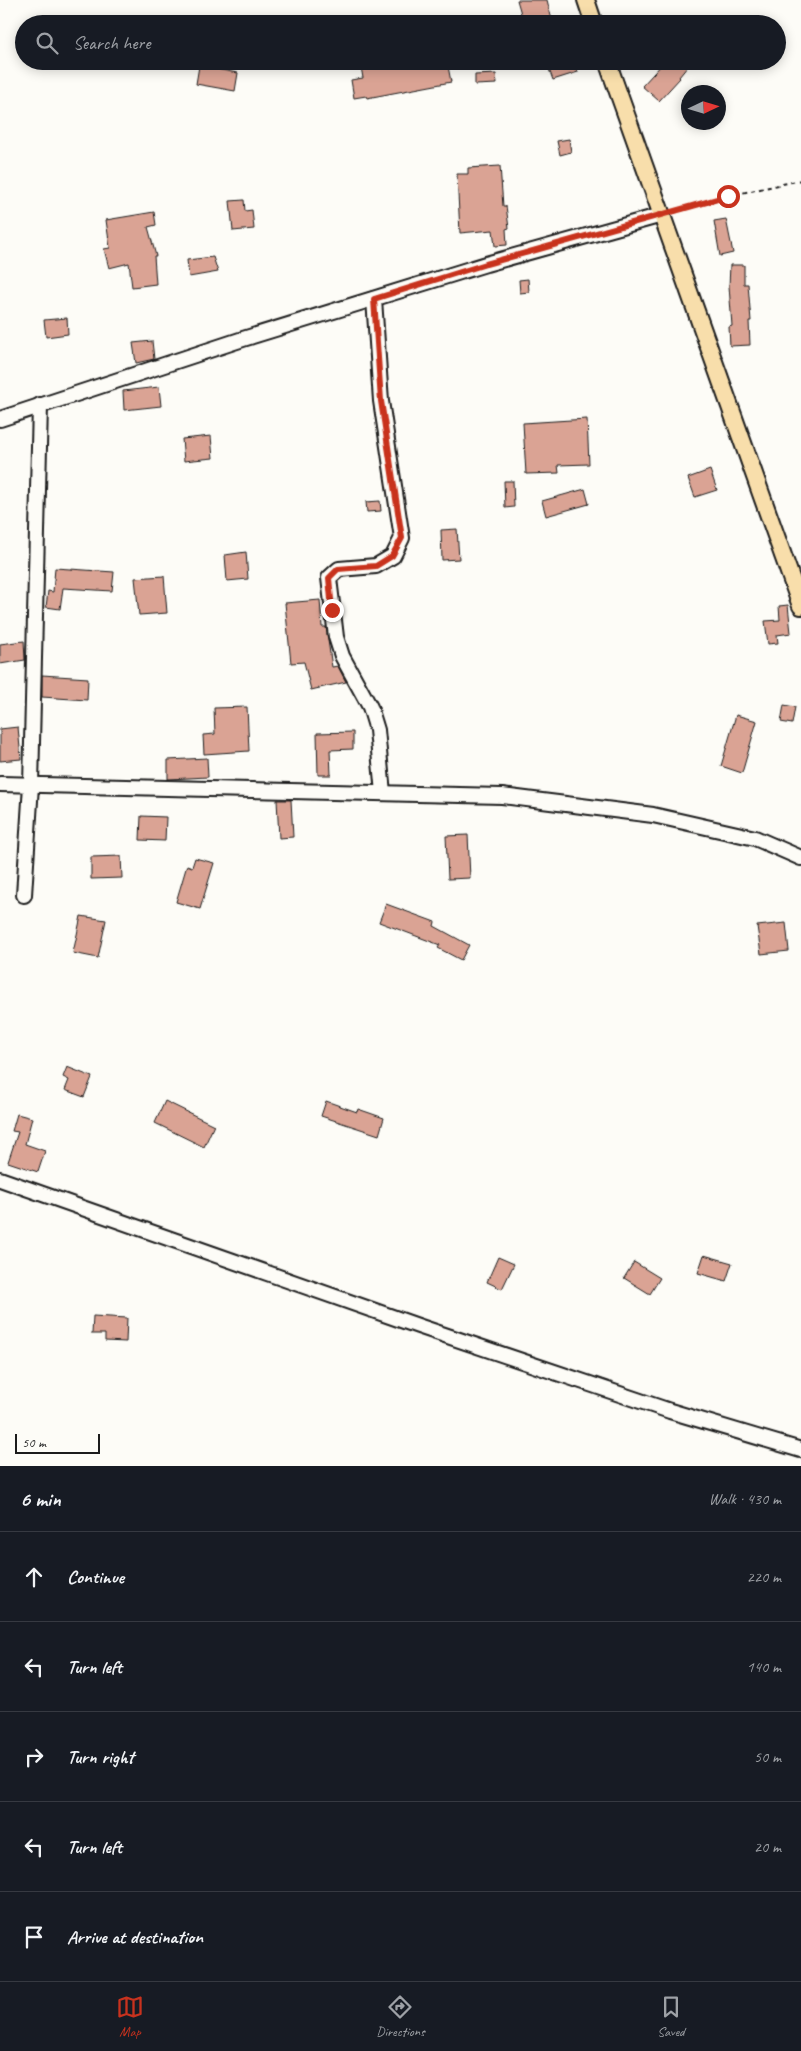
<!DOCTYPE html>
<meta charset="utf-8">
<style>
body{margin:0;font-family:Caveat,sans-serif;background:#242831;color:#f1f3f6}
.compass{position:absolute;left:681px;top:85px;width:45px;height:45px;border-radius:50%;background:#171b24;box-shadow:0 2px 12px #0003;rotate:86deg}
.scale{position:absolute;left:15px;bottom:12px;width:85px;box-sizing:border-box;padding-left:5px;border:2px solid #1c1c1c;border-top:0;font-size:14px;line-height:18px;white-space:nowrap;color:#1c1c1c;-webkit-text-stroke:4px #fdfcf7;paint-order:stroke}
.stop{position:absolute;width:15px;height:15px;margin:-11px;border:4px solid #c8321e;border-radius:50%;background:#fff}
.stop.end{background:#c8321e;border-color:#fff;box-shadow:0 1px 5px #0008}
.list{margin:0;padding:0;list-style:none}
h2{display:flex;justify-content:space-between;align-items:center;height:65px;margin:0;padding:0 20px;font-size:21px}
h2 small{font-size:16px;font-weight:400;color:#9ea1a6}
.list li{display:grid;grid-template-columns:32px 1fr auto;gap:15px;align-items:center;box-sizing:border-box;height:90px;padding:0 20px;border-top:1px solid #363941}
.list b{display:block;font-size:19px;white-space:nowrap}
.list em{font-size:16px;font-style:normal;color:#9ea1a6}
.icon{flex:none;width:28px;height:28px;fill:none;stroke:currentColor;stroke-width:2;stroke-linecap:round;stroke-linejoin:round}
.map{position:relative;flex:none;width:801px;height:1466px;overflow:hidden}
.search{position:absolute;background:#171b24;box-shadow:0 2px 12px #0003;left:15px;right:15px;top:15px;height:55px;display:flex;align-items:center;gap:12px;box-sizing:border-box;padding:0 18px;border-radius:28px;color:#9ea1a6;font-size:19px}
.sheet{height:515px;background:#171b24}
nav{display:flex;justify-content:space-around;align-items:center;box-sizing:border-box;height:70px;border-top:1px solid #363941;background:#171b24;font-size:14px;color:#9ea1a6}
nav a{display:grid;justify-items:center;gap:2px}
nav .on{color:#c8321e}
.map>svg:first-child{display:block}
.building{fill:#daa394;stroke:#1c1c1c}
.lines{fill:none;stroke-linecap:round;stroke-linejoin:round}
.minor-casing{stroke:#1c1c1c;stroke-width:18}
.major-casing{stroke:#1c1c1c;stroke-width:20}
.path{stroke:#1c1c1c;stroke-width:2;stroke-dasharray:4 4;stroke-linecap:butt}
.minor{stroke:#fdfcf7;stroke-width:14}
.major{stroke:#f8deab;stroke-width:16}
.route{stroke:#c8321e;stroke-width:6}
</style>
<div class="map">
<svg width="801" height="1466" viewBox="0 0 801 1466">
<rect width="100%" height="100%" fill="#fdfcf7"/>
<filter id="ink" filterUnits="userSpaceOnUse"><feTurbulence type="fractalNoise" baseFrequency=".02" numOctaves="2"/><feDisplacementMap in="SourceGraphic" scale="10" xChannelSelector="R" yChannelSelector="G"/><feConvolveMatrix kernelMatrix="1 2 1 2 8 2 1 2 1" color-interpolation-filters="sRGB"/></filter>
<g filter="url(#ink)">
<g class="building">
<path d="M517,0h30l6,24h-29z"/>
<path d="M360,61h87l4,21 -84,16 -1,-2 -12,2 -3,-18 12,-2z"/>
<path d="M546,61h29l3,11 -25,8z"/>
<path d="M665,61h27l-13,16 1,1 -21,23 -17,-15z"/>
<path d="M199,66l39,7 -3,18 -39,-7z"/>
<path d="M496,74l1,10 -22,1v-10z"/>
<path d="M569,139l2,13 -11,3 -3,-14z"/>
<path d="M500,166l3,40h3l3,22 -3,1 1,16 -12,1 -2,-16 -33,3 -3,-59h11v-6z"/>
<path d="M244,200l1,11 7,-1 2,19 -21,2 -3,-30z"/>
<path d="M154,212l2,13 -8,2 8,29h-2l2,28 -24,3 -3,-24 -20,5 -5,-19 6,-1 -4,-28z"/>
<path d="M726,219l7,34 -13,3 -6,-35z"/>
<path d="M213,257l5,15 -29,5 -2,-17z"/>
<path d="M730,265h14v19h4l3,37h-2l1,24 -20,1 -1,-19 3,-1 -3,-40z"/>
<path d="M528,279l1,13 -9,1 -1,-13z"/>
<path d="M67,318l1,16 -22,3 -2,-17z"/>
<path d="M152,341l2,18 -18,4 -3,-20z"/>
<path d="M159,387l2,19 -37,4 -1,-19z"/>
<path d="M587,419l2,45 -31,1 1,8 -33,1 -3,-51z"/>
<path d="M211,436l2,22 -29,3 -2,-22z"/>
<path d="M710,470l7,20 -22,7 -7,-19z"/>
<path d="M504,481h9l1,26 -9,1z"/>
<path d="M585,489l4,15 -43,12 -4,-15z"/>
<path d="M380,501l1,10 -14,1 -1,-10z"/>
<path d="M457,529l2,30 -17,1 -1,-30z"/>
<path d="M246,552l2,27 -21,2 -2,-26z"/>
<path d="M55,568l59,4 -2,19 -49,-3 -3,21 -14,-2 2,-16 5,1z"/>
<path d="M164,576l3,37 -28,2 -4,-37z"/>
<path d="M320,600l2,27h4l6,40 6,-1 8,16 -35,8 -7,-28 -13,1 -6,-60z"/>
<path d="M788,605l3,28 -14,2 1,8 -10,1 -3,-23 15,-1 -1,-14z"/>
<path d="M24,641l1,19 -25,4v-20z"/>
<path d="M42,675l46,3 -1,22 -45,-3z"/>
<path d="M784,705l11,2 -3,17 -11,-2z"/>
<path d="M247,707l2,44 -45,3 -1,-19 12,-1 -1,-26z"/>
<path d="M736,715l21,6 -15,52 -21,-7z"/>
<path d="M18,727l3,32 -21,2v-32z"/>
<path d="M353,732v17l-23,1 1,25h-13l-1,-42z"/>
<path d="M207,758l1,19 -40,2v-19z"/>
<path d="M277,800h14l2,37 -14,1z"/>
<path d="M141,816l25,1 -1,24 -25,-1z"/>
<path d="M468,835l2,43 -22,1 -2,-43z"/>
<path d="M121,856l1,22 -31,1v-22z"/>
<path d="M195,858l19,5 -14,46 -24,-7 11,-37 5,2z"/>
<path d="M386,904l49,18 -1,4 35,19 -8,15 -23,-12 2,-3 -61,-23z"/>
<path d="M81,916l25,4 -8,38 -25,-5z"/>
<path d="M786,923l3,28 -28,3 -4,-28z"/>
<path d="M67,1067l25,10 -8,20 -19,-7 4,-10 -6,-3z"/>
<path d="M165,1101l49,24 -10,22 -49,-24z"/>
<path d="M326,1101l31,11 1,-3 26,9 -5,17 -58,-19z"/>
<path d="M17,1114l15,4 -7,26 20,7 -7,21 -30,-10 10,-30 -6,-1z"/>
<path d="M704,1255l28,8 -6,18 -28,-8z"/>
<path d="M498,1257l16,7 -12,25 -15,-7z"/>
<path d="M634,1262l26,16 -10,16 -26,-16z"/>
<path d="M93,1316l34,2 -1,24 -21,-1v-7h-13z"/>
</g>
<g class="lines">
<defs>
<g id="minor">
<path d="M374,299l7,102 21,137 -9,18 -17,10 -37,3 -10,9 7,59 6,19 28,51 7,23 6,63"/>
<path d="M0,419l243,-80 243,-75 176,-49"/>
<path d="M0,784l502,12 151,19 102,23 46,20"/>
<path d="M24,895l7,-110 9,-380"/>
<path d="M0,1179l418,147 252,85 131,39"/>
</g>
<g id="major">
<path d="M586,0l8,24"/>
<path d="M607,61l194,545"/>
</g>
</defs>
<use href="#minor" class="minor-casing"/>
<use href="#major" class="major-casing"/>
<path class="path" d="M674,212l54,-16 73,-16"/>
<use href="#minor" class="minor"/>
<use href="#major" class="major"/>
</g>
</g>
<g class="lines" filter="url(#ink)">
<path class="route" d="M332,610l-3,-32 9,-9 38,-3 16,-10 10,-18 -21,-137 -7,-102 112,-35 242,-68"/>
</g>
</svg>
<svg class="compass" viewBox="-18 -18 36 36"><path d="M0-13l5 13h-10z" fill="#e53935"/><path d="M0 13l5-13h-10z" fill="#9ea1a6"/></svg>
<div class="scale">50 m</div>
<div class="stop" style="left:728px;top:196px"></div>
<div class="stop end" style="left:332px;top:610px"></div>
<div class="search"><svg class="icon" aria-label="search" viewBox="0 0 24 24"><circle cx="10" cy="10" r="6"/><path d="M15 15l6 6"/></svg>Search here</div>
</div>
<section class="sheet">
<h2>6 min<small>Walk · 430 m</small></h2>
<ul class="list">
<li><svg class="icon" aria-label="ahead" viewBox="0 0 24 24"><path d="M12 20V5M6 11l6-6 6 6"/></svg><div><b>Continue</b></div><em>220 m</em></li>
<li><svg class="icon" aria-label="left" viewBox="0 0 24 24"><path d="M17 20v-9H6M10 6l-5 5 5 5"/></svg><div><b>Turn left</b></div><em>140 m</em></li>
<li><svg class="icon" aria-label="right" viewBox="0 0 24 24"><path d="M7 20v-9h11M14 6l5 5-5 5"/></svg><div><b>Turn right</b></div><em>50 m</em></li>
<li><svg class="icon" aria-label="left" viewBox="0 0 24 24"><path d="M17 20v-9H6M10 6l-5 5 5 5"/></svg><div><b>Turn left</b></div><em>20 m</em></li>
<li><svg class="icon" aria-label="arrive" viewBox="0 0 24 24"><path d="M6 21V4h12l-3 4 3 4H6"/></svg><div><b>Arrive at destination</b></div></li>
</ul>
</section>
<nav>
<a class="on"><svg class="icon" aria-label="map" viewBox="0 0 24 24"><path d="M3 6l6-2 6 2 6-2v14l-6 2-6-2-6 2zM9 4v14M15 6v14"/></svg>Map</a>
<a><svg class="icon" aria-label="directions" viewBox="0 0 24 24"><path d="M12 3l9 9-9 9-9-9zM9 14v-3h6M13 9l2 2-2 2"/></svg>Directions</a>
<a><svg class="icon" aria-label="saved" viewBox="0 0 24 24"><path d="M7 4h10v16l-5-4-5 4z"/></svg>Saved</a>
</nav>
